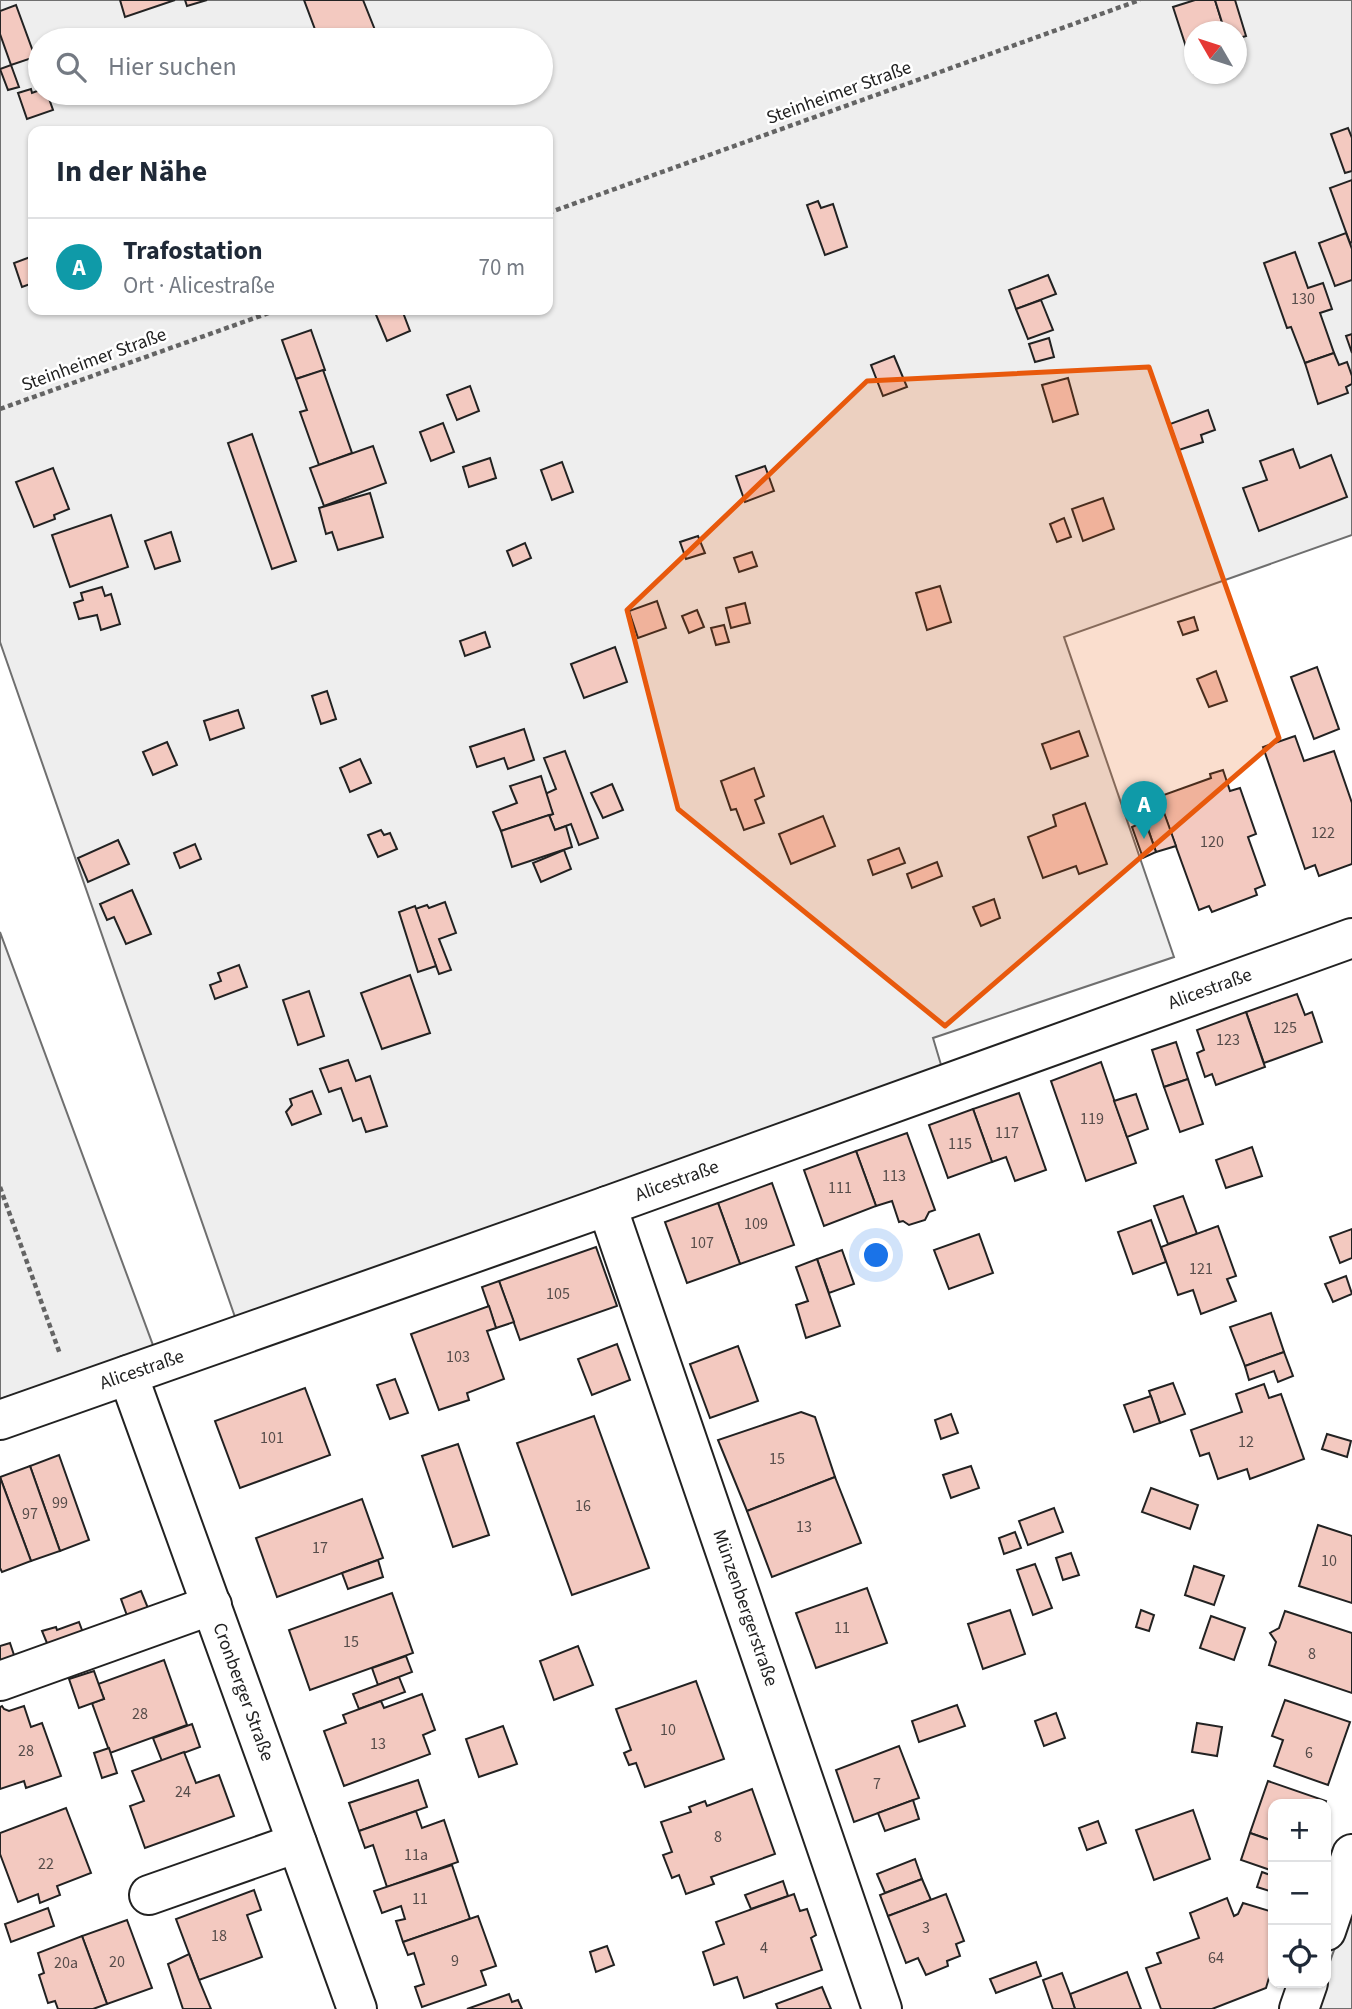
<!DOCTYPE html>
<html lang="de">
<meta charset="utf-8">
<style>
body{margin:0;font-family:"Source Sans 3",sans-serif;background:#f6f6f7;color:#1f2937}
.controls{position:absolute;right:21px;bottom:21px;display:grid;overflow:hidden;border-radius:14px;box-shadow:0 2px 5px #0004}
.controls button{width:63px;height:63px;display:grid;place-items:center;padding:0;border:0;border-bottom:2px solid #e0e1e3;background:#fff;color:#1f2937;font:35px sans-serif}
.compass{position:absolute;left:1184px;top:21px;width:63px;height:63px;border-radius:50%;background:#fff;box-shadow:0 2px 5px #0004;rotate:309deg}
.you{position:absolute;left:877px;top:1256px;width:24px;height:24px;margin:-18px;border:5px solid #fff;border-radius:50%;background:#1a73e8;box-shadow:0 0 0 10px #1a73e833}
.badge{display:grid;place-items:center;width:46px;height:46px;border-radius:50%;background:#c62828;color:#fff;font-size:23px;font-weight:700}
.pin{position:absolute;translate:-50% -58px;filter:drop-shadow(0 2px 4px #0008)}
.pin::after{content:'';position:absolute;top:37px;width:24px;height:21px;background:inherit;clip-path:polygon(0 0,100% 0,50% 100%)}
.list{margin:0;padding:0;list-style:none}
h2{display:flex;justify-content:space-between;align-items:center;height:91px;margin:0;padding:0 28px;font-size:30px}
h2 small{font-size:23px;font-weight:400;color:#747a83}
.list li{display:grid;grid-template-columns:46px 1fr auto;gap:21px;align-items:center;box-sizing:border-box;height:98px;padding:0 28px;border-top:2px solid #e0e1e3}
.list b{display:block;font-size:26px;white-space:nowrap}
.list p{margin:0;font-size:23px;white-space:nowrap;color:#747a83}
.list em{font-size:23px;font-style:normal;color:#747a83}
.icon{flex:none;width:38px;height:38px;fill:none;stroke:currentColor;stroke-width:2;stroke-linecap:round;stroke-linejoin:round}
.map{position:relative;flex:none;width:1352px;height:2009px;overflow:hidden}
.search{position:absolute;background:#fff;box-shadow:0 2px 5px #0004;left:28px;top:28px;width:525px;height:77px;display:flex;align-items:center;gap:18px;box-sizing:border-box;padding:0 24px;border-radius:38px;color:#747a83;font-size:26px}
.panel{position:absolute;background:#fff;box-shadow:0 2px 5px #0004;left:28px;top:126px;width:525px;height:189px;border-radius:14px}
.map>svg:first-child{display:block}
.green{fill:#eee;stroke:#6f6f6f;stroke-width:2;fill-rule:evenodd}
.building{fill:#f3c9c0;stroke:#222;stroke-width:2}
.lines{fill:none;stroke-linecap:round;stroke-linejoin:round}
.minor-casing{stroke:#222;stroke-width:42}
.path{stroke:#646464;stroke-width:4.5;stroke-dasharray:5 3.5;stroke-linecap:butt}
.minor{stroke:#fff;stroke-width:38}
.marked{fill:#e8590c;fill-opacity:0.2;stroke:#e8590c;stroke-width:5;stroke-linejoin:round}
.labels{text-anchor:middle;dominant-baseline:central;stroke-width:5;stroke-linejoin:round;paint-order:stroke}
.number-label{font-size:16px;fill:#564c4a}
.street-label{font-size:19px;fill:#222;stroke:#fff}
</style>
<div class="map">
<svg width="1352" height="2009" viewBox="0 0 1352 2009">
<rect width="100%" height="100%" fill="#fff"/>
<g class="green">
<path d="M0,0h1352v535l-288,102 110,320 -241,81 9,30 -707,249 -235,-675zM1194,32h42v42h-42zM40,40h501v53h-501zM33,131h515v179h-515z"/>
<path d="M0,932l154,416 -154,51z"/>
<path d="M1352,1899v110h-39l13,-26v-10z"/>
</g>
<g class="building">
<path d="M120,0h55l-50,17z"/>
<path d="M185,0h22l-20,6z"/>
<path d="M304,0h59l16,40h-60z"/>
<path d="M1195,0h20l10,32h-31v25l-4,2 -17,-52z"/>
<path d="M1215,0h20l11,36 -10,3v-7h-11z"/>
<path d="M16,5l19,52 -24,8 -11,-31v-23z"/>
<path d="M11,65l8,22 -11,3 -8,-21z"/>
<path d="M31,89l1,4 8,-3v3h7l6,17 -26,9 -9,-26z"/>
<path d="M1348,128l4,10v33l-7,2 -14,-39z"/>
<path d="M1352,180v62l-2,1 -20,-55z"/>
<path d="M818,201l3,7 12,-4 14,43 -22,8 -18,-50z"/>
<path d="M1346,233l6,16v31l-17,6 -16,-43z"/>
<path d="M1295,252l13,36 15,-5 9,26 -12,4 14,40 -29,10 -14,-36 -4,1 -23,-65z"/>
<path d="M33,256v27l-11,4 -8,-24z"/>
<path d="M1048,275l8,19 -40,15 -7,-19z"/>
<path d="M1041,300l12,30 -25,9 -12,-30z"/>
<path d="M374,310h28l8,21 -23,10z"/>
<path d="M311,330l14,40 -29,9 -14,-39z"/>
<path d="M1352,334v19l-6,-17z"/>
<path d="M1049,338l5,19 -19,5 -6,-18z"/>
<path d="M1334,353l5,12 8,-3 5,14v8l-6,3 2,6 -30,11 -13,-41z"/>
<path d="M894,356l13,31 -24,9 -12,-31z"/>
<path d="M323,370l29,83 -33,12 -19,-53 7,-2 -11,-31z"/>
<path d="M1068,378l10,36 -25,8 -11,-37z"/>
<path d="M470,386l9,25 -22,9 -10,-25z"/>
<path d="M1208,410l7,20 -14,5 2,7 -24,8 -9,-26z"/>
<path d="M443,423l11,29 -23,9 -11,-29z"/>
<path d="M252,434l44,127 -24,8 -44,-126z"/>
<path d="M373,446l13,37 -62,23 -14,-38z"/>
<path d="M1293,449l7,19 31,-13 16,42 -88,34 -16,-43 24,-8 -7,-19z"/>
<path d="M490,458l6,20 -27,9 -6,-20z"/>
<path d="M562,462l11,30 -21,8 -11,-30z"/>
<path d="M765,466l9,25 -29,11 -9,-26z"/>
<path d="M53,468l16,41 -15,6 1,4 -21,8 -18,-45z"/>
<path d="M370,493l13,44 -45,13 -6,-18 -6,2 -7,-26z"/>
<path d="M1103,498l11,31 -31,12 -11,-32z"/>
<path d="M111,515l17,52 -58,20 -18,-52z"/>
<path d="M1064,518l7,19 -14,5 -7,-18z"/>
<path d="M171,532l9,29 -25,8 -10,-28z"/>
<path d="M698,536l7,17 -19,6 -6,-17z"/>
<path d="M525,543l6,15 -18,8 -6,-15z"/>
<path d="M752,552l5,14 -18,6 -5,-14z"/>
<path d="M940,586l11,36 -24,8 -11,-37z"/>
<path d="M102,587l3,9 6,-2 9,30 -19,6 -4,-15 -18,4 -5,-16 9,-3 -2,-7z"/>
<path d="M657,601l9,27 -28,10 -9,-27z"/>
<path d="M745,603l5,20 -19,5 -5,-20z"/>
<path d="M697,610l7,17 -15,6 -7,-17z"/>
<path d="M1194,617l4,13 -15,5 -5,-13z"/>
<path d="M724,625l5,17 -13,3 -5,-17z"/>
<path d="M485,632l5,15 -25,9 -5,-15z"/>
<path d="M615,647l12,35 -43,16 -13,-34z"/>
<path d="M1317,667l22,62 -25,10 -23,-62z"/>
<path d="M1216,671l11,30 -18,6 -12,-28z"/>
<path d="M327,691l9,28 -15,5 -9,-28z"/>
<path d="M238,710l6,18 -34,12 -6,-19z"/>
<path d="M524,729l10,31 -26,9 -4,-11 -27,9 -7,-20z"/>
<path d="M1079,731l9,25 -37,13 -9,-25z"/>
<path d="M1295,736l9,25 30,-10 18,52v61l-33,12 -4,-11 -10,4 -42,-122z"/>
<path d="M167,742l10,23 -24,10 -10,-23z"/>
<path d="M565,751l33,87 -19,7 -8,-21 -16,6 -6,-15 4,-1 -8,-20 11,-5 -12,-31z"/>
<path d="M360,759l11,24 -21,9 -10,-24z"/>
<path d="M754,768l10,28 -9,4 9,23 -20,7 -8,-21 -5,1 -10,-29z"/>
<path d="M1223,770l7,21 10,-3 16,46 -8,3 17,48 -10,4 2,6 -45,17 -3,-6 -10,4 -41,-113 53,-19 -1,-4z"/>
<path d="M541,776l12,38 -52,17 -8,-19 24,-9 -7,-17z"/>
<path d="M612,784l11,26 -20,8 -12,-25z"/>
<path d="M1085,803l22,61 -28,10 -3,-8 -33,12 -15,-41 28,-11 -3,-11z"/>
<path d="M1162,807l14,39 -20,6 -13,-38z"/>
<path d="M549,815l6,15 11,-4 6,21 -60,20 -11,-36z"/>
<path d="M823,816l12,30 -44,18 -12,-30z"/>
<path d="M1145,821l11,31 -13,6 -11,-31z"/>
<path d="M381,830l3,5 6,-2 7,16 -19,8 -10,-22z"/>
<path d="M118,840l11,24 -41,18 -10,-24z"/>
<path d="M195,844l6,15 -21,9 -6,-15z"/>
<path d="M899,848l6,15 -32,12 -5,-15z"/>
<path d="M564,850l7,19 -30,13 -8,-19z"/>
<path d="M937,862l5,14 -30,12 -5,-14z"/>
<path d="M132,890l19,44 -25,10 -12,-27 -7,3 -7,-16z"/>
<path d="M994,899l6,19 -19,8 -8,-19z"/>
<path d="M445,902l11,31 -17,6 12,31 -12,4 -24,-65 12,-4 2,3z"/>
<path d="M415,906l21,60 -18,6 -19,-60z"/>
<path d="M239,965l8,22 -32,12 -5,-14 11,-4 -3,-8z"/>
<path d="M410,975l20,58 -48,16 -21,-56z"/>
<path d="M309,991l15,45 -26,9 -15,-45z"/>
<path d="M1297,994l8,21 7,-3 10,30 -58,21 -18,-51z"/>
<path d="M1246,1012l19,55 -49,18 -4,-11 -7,3 -8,-24 7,-3 -7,-20z"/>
<path d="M1176,1042l12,37 -24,8 -12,-37z"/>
<path d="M348,1060l8,21 14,-5 17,50 -21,6 -5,-14 -8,3 -12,-33 -12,4 -9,-23z"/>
<path d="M1101,1062l35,101 -50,18 -35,-100z"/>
<path d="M1188,1079l15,45 -23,8 -16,-45z"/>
<path d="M312,1091l9,23 -29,11 -6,-13 6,-7 -2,-6z"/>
<path d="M1019,1093l27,77 -31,11 -9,-24 -14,5 -19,-53z"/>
<path d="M1136,1094l12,35 -21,8 -13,-36z"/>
<path d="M973,1109l19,53 -44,16 -19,-53z"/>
<path d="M907,1133l28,77 -6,2 -4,8 -16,5 -6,-4 -4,1 -7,-21 -16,5 -20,-55z"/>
<path d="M1252,1147l10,29 -36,12 -10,-28z"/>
<path d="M856,1151l20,55 -52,20 -20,-56z"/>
<path d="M772,1183l22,62 -54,19 -22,-61z"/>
<path d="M1183,1196l14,38 -29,10 -14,-38z"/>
<path d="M718,1203l22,61 -53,19 -22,-61z"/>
<path d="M1151,1220l15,42 -33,12 -15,-42z"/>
<path d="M1218,1226l18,50 -9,3 9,22 -35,13 -8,-24 -15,5 -17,-48z"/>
<path d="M1352,1229v29l-12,5 -10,-26z"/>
<path d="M979,1234l14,39 -44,16 -15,-39z"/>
<path d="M596,1247l21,59 -97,34 -21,-59z"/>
<path d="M842,1250l12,34 -25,9 -12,-34z"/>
<path d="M817,1259l23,67 -34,12 -10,-33 12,-4 -12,-34z"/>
<path d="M1346,1276l6,18 -19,8 -8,-18z"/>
<path d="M499,1281l15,41 -18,6 -14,-41z"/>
<path d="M489,1306l7,22 -9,3 17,48 -37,14 2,7 -30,10 -28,-76z"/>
<path d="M1271,1313l13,39 -39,14 -15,-39z"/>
<path d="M617,1344l13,36 -38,15 -14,-36z"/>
<path d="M738,1346l20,55 -48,17 -20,-54z"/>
<path d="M1284,1352l9,24 -15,6 -4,-11 -25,9 -4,-14z"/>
<path d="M395,1379l13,34 -18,6 -13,-34z"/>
<path d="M1173,1383l12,31 -25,9 -11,-32z"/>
<path d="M1264,1384l5,14 12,-4 23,65 -54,20 -3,-10 -29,10 -9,-26 -9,3 -9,-26 51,-18 -6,-18z"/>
<path d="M305,1388l25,67 -90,33 -25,-67z"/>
<path d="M1151,1396l9,27 -26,9 -10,-27z"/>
<path d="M801,1412l14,5 20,60 -88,34 -29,-71z"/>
<path d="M951,1414l7,19 -17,6 -6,-19z"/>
<path d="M594,1416l55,152 -77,27 -55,-152z"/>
<path d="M1327,1434l24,7 -4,16 -25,-8z"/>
<path d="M458,1444l31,91 -36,12 -31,-91z"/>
<path d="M59,1455l30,85 -29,11 -30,-85z"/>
<path d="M30,1466l30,85 -29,10 -31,-84z"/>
<path d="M971,1466l8,22 -28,10 -8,-23z"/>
<path d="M0,1477l31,84 -29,11 -2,-4z"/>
<path d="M835,1477l26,66 -89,34 -25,-66z"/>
<path d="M1151,1488l47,17 -8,24 -48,-17z"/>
<path d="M362,1499l21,59 -106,39 -21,-59z"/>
<path d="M1054,1508l9,24 -35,13 -9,-24z"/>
<path d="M1318,1525l34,11v67l-53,-17z"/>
<path d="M1015,1532l6,16 -17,6 -5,-16z"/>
<path d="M1071,1553l8,22 -16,5 -7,-22z"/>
<path d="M378,1560l5,17 -35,12 -6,-16z"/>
<path d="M1035,1564l17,44 -19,7 -16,-45z"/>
<path d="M1194,1566l30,10 -10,29 -29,-10z"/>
<path d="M867,1588l20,55 -71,25 -20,-55z"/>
<path d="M141,1591l9,22 -21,8 -8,-22z"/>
<path d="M392,1593l21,60 -103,37 -21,-60z"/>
<path d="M1010,1610l15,44 -42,15 -15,-45z"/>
<path d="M1141,1610l13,5 -5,16 -13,-4z"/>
<path d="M1285,1611l67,22v60l-83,-28 7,-23 -6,-9 9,-5z"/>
<path d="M1211,1616l34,12 -11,32 -34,-12z"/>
<path d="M79,1622l6,16 -36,10 -7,-17 14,-4 1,3z"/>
<path d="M10,1643l6,18 -16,5v-20z"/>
<path d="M578,1646l15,39 -39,15 -14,-39z"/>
<path d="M406,1656l6,16 -34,13 -6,-17z"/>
<path d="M164,1660l23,65 -77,28 -18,-50 12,-4 -6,-15z"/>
<path d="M94,1671l10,28 -25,9 -10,-29z"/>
<path d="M399,1677l6,15 -46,17 -6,-15z"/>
<path d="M696,1681l28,78 -79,28 -9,-24 -7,2 -5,-12 7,-3 -15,-41z"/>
<path d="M422,1694l13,36 -12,5 7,19 -86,32 -20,-55 22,-8 -3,-8 38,-14 3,7z"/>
<path d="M1285,1700l65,22 -22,63 -54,-19 9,-26 -11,-4z"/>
<path d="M957,1705l8,21 -46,16 -7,-21z"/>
<path d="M2,1706l2,3 5,2 15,-5 7,21 11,-4 19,53 -35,12 -2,-7 -24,8v-82z"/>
<path d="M1056,1713l9,25 -21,8 -9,-25z"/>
<path d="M1197,1723l25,4 -5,29 -25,-4z"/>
<path d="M192,1724l8,23 -38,14 -9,-23z"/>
<path d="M503,1726l14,38 -38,13 -13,-38z"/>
<path d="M899,1746l20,52 -65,24 -18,-52z"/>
<path d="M109,1748l8,25 -15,5 -8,-25z"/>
<path d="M184,1752l12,31 23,-8 15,41 -89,32 -15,-42 14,-5 -12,-30z"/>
<path d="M418,1780l9,27 -68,24 -10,-28z"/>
<path d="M1268,1781l58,20 -1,3h-52v37l-23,-8z"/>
<path d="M752,1789l23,65 -64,23 3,7 -28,10 -7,-19 -7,3 -9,-23 9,-3 -11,-30 30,-10 -2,-5 16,-6 2,5z"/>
<path d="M913,1800l6,19 -34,12 -7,-18z"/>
<path d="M66,1808l25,65 -34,13 3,9 -20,8 -2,-9 -20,8 -18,-48v-21z"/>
<path d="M1193,1810l17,49 -56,21 -18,-50z"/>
<path d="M416,1811l6,17 22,-8 14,42 -71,25 -14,-42 -8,3 -6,-17z"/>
<path d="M1098,1821l8,22 -19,7 -8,-22z"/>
<path d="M1250,1833l23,8v30l-32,-11z"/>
<path d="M915,1859l7,20 -37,14 -8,-19z"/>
<path d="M452,1865l18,54 -67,23 -7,-21 9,-2 -4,-13 -19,7 -8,-22z"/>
<path d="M1262,1872l11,4v16l-16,-5z"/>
<path d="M922,1879l9,21 -43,16 -8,-21z"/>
<path d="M783,1881l5,15 -37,13 -6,-14z"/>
<path d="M254,1890l7,20 -14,5 15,42 -63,23 -23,-61z"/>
<path d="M794,1894l6,17 7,-2 9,26 -5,3 11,32 -78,28 -7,-21 -23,8 -11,-33 21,-8 -8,-22z"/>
<path d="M946,1894l18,47 -8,3 4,12 -13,5 1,5 -22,9 -8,-17 -12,5 -18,-47z"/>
<path d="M1227,1898l7,18 4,-2 5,-11 30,9v52l-7,24 -54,21h-51l-15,-41 15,-5 -4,-10 42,-15 -9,-25z"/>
<path d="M48,1908l6,18 -43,16 -6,-18z"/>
<path d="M478,1916l18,50 -15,5 5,14 -64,22 -7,-20 9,-3 -10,-31 -6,2 -5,-13z"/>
<path d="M127,1920l25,68 -45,16 -25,-68z"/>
<path d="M82,1936l25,68 -14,5h-35l-3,-8 -7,2 -9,-28 5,-2 -6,-20z"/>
<path d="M607,1946l7,19 -18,7 -6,-20z"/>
<path d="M189,1954l10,26 12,29h-28l-15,-45z"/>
<path d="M1036,1962l5,14 -45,17 -6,-14z"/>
<path d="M1127,1972l14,37h-66l-5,-15z"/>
<path d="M1062,1973l8,21 5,15h-22l-10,-29z"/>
<path d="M822,1987l9,22h-53l-2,-5z"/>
<path d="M509,1994l3,8 6,-2 4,9h-55z"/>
</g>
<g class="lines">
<defs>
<g id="minor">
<path d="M607,1206l275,803"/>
<path d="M128,1375l229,634"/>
<path d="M0,1420l607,-214 745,-268"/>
<path d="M0,1681l212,-76"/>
<path d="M149,1895l148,-52"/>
<path d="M1326,1931l26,-77"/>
<path d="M1299,2009l9,-26"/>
</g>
</defs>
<use href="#minor" class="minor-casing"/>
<g class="path">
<path d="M548,213l592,-213"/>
<path d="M0,409l277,-99"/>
<path d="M0,1187l60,167"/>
</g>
<use href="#minor" class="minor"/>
</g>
<path class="marked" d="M1149,367l130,371 -334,288 -267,-217 -51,-199 240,-229z"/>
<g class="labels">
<g class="number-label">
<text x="1303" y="299">130</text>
<text x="1323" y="833">122</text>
<text x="1212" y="842">120</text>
<text x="1285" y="1028">125</text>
<text x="1228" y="1040">123</text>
<text x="1092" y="1119">119</text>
<text x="1007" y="1133">117</text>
<text x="960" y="1144">115</text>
<text x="894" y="1176">113</text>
<text x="840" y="1188">111</text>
<text x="756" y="1224">109</text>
<text x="702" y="1243">107</text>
<text x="1201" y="1269">121</text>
<text x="558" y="1294">105</text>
<text x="458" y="1357">103</text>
<text x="272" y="1438">101</text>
<text x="1246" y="1442">12</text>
<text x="777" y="1459">15</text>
<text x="60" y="1503">99</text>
<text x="583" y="1506">16</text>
<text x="30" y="1514">97</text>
<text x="804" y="1527">13</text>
<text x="320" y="1548">17</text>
<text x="1329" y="1561">10</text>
<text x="842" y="1628">11</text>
<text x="351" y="1642">15</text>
<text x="1312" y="1654">8</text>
<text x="140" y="1714">28</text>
<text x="668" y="1730">10</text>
<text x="378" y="1744">13</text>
<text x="26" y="1751">28</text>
<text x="1309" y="1753">6</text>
<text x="877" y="1784">7</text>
<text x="183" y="1792">24</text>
<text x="718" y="1837">8</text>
<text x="416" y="1855">11a</text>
<text x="46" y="1864">22</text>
<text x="420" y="1899">11</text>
<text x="926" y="1928">3</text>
<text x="219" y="1936">18</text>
<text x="764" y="1948">4</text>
<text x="1216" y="1958">64</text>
<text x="455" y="1961">9</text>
<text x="117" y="1962">20</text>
<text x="66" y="1963">20a</text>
</g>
<g class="street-label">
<text transform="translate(839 93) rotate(-20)">Steinheimer Straße</text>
<text transform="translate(94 360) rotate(-20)">Steinheimer Straße</text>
<text transform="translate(1210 989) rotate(-20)">Alicestraße</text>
<text transform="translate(677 1181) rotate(-20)">Alicestraße</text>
<text transform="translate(142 1370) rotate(-19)">Alicestraße</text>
<text transform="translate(745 1608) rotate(71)">Münzenbergerstraße</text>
<text transform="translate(243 1692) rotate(70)">Cronberger Straße</text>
</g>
</g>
</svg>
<div class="controls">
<button>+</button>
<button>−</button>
<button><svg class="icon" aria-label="locate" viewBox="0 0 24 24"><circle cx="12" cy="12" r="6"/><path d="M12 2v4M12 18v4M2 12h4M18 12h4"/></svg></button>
</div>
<svg class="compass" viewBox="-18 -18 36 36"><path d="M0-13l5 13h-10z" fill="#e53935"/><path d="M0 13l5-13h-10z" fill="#747a83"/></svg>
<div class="you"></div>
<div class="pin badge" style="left:1144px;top:839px;background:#0f9aa8">A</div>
<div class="search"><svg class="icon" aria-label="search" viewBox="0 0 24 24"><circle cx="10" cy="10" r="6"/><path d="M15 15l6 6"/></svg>Hier suchen</div>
<section class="panel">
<h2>In der Nähe<small></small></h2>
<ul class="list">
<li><span class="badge" style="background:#0f9aa8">A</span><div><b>Trafostation</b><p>Ort · Alicestraße</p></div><em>70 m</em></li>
</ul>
</section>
</div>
